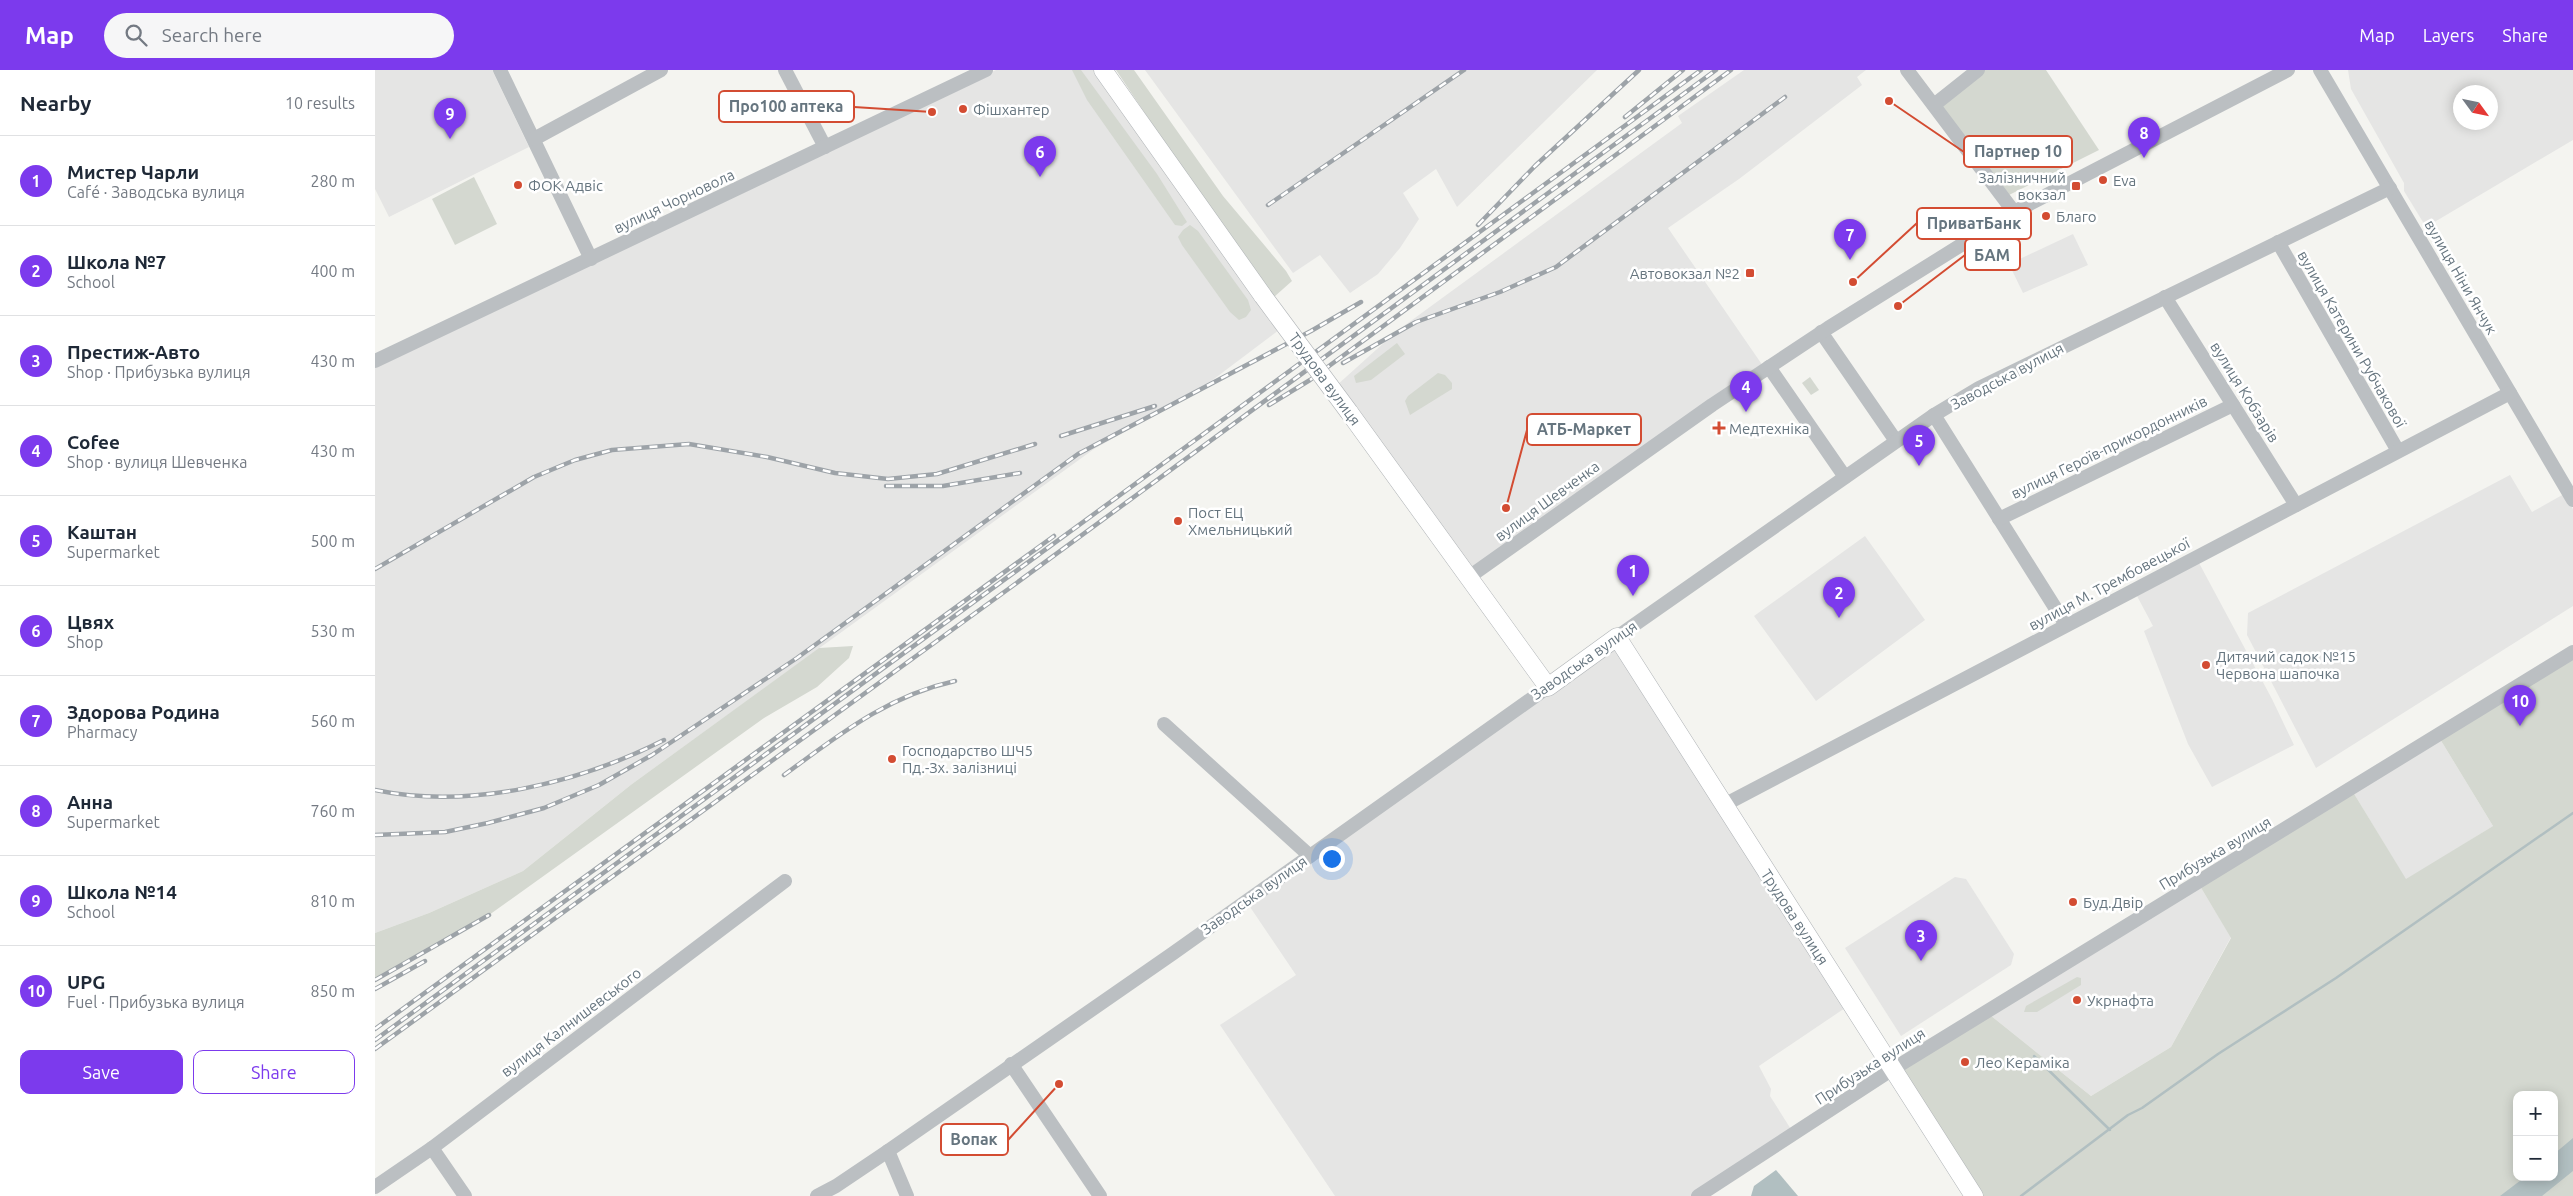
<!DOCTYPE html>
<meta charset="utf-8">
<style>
body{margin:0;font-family:Ubuntu,sans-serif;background:#f6f6f7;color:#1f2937}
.controls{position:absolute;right:15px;bottom:15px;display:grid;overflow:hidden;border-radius:10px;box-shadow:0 2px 12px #0003}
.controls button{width:45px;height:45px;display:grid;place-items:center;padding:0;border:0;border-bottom:1px solid #e0e1e3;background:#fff;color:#1f2937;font:25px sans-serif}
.compass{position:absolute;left:2078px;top:15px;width:45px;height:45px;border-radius:50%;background:#fff;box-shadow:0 2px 12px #0003;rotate:123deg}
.you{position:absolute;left:956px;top:788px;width:18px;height:18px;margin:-12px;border:4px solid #fff;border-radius:50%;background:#1a73e8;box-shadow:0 0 0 8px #1a73e833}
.badge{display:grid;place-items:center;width:32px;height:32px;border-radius:50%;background:#7c3aed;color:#fff;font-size:16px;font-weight:700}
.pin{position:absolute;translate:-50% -41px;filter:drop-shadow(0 1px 2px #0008)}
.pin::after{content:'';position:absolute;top:26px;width:18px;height:15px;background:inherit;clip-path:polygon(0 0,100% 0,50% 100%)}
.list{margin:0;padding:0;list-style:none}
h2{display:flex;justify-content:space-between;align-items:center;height:65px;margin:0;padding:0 20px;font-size:21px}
h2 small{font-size:16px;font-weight:400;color:#747a83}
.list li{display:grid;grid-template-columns:32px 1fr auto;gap:15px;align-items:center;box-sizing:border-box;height:90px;padding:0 20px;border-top:1px solid #e0e1e3}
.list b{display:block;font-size:19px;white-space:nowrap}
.list p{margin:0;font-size:16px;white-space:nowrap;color:#747a83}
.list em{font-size:16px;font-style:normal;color:#747a83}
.actions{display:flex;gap:10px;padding:15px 20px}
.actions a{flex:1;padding:11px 0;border:1px solid #7c3aed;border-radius:10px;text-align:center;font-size:18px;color:#7c3aed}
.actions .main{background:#7c3aed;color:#fff}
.icon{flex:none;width:28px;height:28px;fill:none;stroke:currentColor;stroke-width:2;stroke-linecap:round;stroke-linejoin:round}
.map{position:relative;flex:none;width:2198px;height:1126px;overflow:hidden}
header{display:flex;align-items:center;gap:30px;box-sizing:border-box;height:70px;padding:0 25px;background:#7c3aed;color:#fff}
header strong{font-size:24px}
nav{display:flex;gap:28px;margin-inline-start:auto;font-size:18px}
.search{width:350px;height:45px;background:#f6f6f7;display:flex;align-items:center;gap:12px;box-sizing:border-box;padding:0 18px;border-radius:28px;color:#747a83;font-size:19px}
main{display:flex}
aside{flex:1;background:#fff}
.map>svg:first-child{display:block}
.built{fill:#e5e5e4;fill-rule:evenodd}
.green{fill:#d4d8d0;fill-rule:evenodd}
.water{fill:#b1bfc1}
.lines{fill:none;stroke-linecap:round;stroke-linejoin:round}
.stream{stroke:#b1bfc1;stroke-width:2.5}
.major-casing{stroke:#afb3b6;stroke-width:19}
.minor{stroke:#bbbfc2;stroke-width:14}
.major{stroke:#fff;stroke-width:18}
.rail-casing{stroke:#9da3a8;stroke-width:4.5}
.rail{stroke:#fff;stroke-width:2.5;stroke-dasharray:8;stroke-linecap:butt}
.major-bridge-casing{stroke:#afb3b6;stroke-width:19;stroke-linecap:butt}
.major-bridge{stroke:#fff;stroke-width:18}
.poi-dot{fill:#d34c32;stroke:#fff;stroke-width:2}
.labels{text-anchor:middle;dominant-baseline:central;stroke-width:5;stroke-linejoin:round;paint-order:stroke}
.poi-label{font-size:15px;fill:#66757f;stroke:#fff;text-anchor:start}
.street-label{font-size:15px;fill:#66757f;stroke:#fff}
.leader{fill:none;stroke:#d34c32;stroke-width:2}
.callout-dot{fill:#d34c32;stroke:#fff;stroke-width:2}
.callout{fill:#fff;stroke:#d34c32;stroke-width:2}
.callout-label{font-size:16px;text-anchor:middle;font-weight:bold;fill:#66757f}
</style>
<header>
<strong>Map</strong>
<div class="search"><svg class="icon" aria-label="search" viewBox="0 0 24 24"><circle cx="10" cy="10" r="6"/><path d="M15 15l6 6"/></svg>Search here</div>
<nav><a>Map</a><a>Layers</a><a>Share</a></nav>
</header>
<main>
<aside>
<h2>Nearby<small>10 results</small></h2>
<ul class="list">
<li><span class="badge">1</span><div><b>Мистер Чарли</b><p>Café · Заводська вулиця</p></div><em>280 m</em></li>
<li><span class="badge">2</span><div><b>Школа №7</b><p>School</p></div><em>400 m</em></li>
<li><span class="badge">3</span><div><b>Престиж-Авто</b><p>Shop · Прибузька вулиця</p></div><em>430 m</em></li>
<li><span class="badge">4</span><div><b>Cofee</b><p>Shop · вулиця Шевченка</p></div><em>430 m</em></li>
<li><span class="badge">5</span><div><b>Каштан</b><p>Supermarket</p></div><em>500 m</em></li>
<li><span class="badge">6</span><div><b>Цвях</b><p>Shop</p></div><em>530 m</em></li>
<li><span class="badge">7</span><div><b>Здорова Родина</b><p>Pharmacy</p></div><em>560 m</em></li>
<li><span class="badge">8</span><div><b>Анна</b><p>Supermarket</p></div><em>760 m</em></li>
<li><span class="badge">9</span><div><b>Школа №14</b><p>School</p></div><em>810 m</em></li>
<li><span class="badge">10</span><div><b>UPG</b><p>Fuel · Прибузька вулиця</p></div><em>850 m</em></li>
</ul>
<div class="actions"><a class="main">Save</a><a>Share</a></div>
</aside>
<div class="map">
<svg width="2198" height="1126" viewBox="0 0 2198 1126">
<rect width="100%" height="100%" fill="#f4f4f0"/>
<g class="built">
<path d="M0,0h122l-4,2 36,75 -140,70 -14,-28z"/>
<path d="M621,0h101l186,257 -81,61 -108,61 -462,335 -109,87 -94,42 -54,20v-567z"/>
<path d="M770,0h452l-140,137 -21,-38 -33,24 16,26 -19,29 -22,26 -28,19 -30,-38 -27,18z"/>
<path d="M1369,0h122l-9,7 5,8 -123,94 -71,49 95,138 -293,205 -134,-185 61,-55 285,-208 -4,-7z"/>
<path d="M1973,0h225v70l-147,87 -22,-36v-8l-53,-94zM2086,22h30v30h-30z"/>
<path d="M1698,164l15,31 -65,28 -14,-29z"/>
<path d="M2135,405l22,37 32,-18 9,15v97l-257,162 -69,-133 1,-22z"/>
<path d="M1490,466l60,84 -109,81 -62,-85z"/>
<path d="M1824,493l73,136 22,46 -82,42 -24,-43 -44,-113 9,-5 -16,-30z"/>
<path d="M1242,567l234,367 -92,62 12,23 -1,7 24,38 -96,62h-363l-115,-171 76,-50 -50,-74z"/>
<path d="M2065,669l53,87 -87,54 -53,-88z"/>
<path d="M1580,807l11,2 48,75 -3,11 -110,71 -56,-88z"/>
<path d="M1825,816l31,51 -60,110 -80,49 -101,-81z"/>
</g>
<g class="green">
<path d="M697,0h9l11,15 65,89 30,48 -5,4 -7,-1 -88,-125z"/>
<path d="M741,0h18l89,126 63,75 6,10 -18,16 -93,-130z"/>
<path d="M1603,0h68l53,80 -94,47 -71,-92z"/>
<path d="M99,107l23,47 -42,21 -23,-46z"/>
<path d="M815,155l8,6 50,69 3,10 -5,7 -7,3 -9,-8 -48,-67 -4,-8 5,-7z"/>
<path d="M1022,273l8,11 -34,26 -15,3 -2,-7z"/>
<path d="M1063,303l7,2 7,8v6l-42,26 -5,-14 3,-5z"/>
<path d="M1435,307l9,13 -8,5 -9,-12z"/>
<path d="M478,576l-4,12 -32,29 -53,31 -275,197 -114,65v-47l54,-20 94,-42 109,-87 187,-136z"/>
<path d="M2198,587v539h-594l-80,-126 91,-55 101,81 80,-49 60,-109 -31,-52 153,-94 53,87 87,-53 -53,-87zM2142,1025h37v82h-37z"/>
<path d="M1702,907l4,1v7l-44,27h-13l2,-6z"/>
</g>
<g class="water">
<path d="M2198,1068v33l-31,25h-42l25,-19h29v-23z"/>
<path d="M1401,1100l22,26h-47l3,-10z"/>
</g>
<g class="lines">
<g class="stream">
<path d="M1659,986l76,74"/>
<path d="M1646,1126l107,-81 14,-7 76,-54 118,-76 237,-165"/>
</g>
<defs>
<g id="major">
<path d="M728,0l160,226"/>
<path d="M974,342l199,275 69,-50 357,559"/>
</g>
</defs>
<use href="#major" class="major-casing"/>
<g class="minor">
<path d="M125,0l91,189"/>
<path d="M410,0l40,77"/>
<path d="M1532,0l107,142"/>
<path d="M1945,0l253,430"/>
<path d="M1559,35l44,-35"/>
<path d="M159,69l127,-69"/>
<path d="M1903,172l120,209"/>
<path d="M1790,227l131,208"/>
<path d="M1446,262l75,109"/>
<path d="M0,291l611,-291"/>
<path d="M1394,297l76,110"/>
<path d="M1559,345l132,210"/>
<path d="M1624,449l234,-114"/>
<path d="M1094,507l243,-172 116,-77 186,-116 274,-142"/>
<path d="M1242,567l317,-222 45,-27 411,-200"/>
<path d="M789,654l146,132"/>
<path d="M1349,735l786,-412"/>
<path d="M636,994l89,132"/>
<path d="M57,1078l33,48"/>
<path d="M513,1081l19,45"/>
<path d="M0,1117l57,-39 353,-267"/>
<path d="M442,1126l19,-10 52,-35 284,-197 376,-267"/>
<path d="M1323,1126l195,-127 680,-417"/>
</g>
<use href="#major" class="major"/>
<defs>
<g id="rail">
<path d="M1250,47l58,-47"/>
<path d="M893,135l196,-135"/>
<path d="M1103,155l57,-59 104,-96"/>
<path d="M968,293l73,-41 84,-30 56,-25 229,-170"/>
<path d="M894,335l41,-25 421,-310"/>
<path d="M686,366l94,-30"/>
<path d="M511,416h57l77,-13"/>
<path d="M0,499l159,-92 41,-17 37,-10 77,-6 78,13 68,16 53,6 49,-5 98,-30"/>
<path d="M409,705c55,-40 103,-79 171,-94"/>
<path d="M0,720c95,20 204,-7 289,-50"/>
<path d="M0,765l70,-3 43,-9 56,-15 55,-23 53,-30 145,-97 281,-204 233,-123 50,-29"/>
<path d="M0,910l114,-65"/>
<path d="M0,919l50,-28"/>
<path d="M0,959l679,-493"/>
<path d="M0,970l1326,-970"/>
<path d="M0,979l632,-459 709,-520"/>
</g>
</defs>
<use href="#rail" class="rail-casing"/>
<use href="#rail" class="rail"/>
<defs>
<path id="major-bridge" d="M888,226l86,116"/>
</defs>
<use href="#major-bridge" class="major-bridge-casing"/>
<use href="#major-bridge" class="major-bridge"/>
</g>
<g class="poi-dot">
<circle cx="588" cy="39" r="5"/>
<circle cx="1728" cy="110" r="5"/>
<circle cx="143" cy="115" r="5"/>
<rect x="1696" y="111" width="10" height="10" rx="2.5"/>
<circle cx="1671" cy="146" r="5"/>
<rect x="1370" y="198" width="10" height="10" rx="2.5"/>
<path d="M1341.5 350.5h5v5h5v5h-5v5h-5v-5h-5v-5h5z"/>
<circle cx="803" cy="451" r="5"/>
<circle cx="1831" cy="595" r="5"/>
<circle cx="517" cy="689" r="5"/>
<circle cx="1698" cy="832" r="5"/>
<circle cx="1702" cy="930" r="5"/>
<circle cx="1590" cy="992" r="5"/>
</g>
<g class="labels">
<g class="poi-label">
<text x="598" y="39">Фішхантер</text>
<text x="1691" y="107" text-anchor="end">Залізничний<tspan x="1691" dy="17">вокзал</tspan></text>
<text x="1738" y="110">Eva</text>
<text x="153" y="115">ФОК Адвіс</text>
<text x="1681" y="146">Благо</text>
<text x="1365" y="203" text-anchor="end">Автовокзал №2</text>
<text x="1354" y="358">Медтехніка</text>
<text x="813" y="442">Пост ЕЦ<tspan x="813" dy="17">Хмельницький</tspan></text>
<text x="1841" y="586">Дитячий садок №15<tspan x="1841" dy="17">Червона шапочка</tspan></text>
<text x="527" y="680">Господарство ШЧ5<tspan x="527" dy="17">Пд.-Зх. залізниці</tspan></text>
<text x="1708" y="832">Буд.Двір</text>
<text x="1712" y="930">Укрнафта</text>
<text x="1600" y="992">Лео Кераміка</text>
</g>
<g class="street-label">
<text transform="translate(299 131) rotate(-25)">вулиця Чорновола</text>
<text transform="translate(2086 207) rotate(60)">вулиця Ніни Янчук</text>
<text transform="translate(1977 269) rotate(60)">вулиця Катерини Рубчакової</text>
<text transform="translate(1632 306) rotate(-28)">Заводська вулиця</text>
<text transform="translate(950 309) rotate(54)">Трудова вулиця</text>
<text transform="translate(1870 322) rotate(58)">вулиця Кобзарів</text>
<text transform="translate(1734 377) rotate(-26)">вулиця Героїв-прикордонників</text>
<text transform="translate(1172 431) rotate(-36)">вулиця Шевченка</text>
<text transform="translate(1734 514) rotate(-28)">вулиця М. Трембовецької</text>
<text transform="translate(1209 590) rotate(-35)">Заводська вулиця</text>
<text transform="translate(1840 783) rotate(-31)">Прибузька вулиця</text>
<text transform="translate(879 825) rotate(-35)">Заводська вулиця</text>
<text transform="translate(1420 847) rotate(57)">Трудова вулиця</text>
<text transform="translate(196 952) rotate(-37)">вулиця Калнишевського</text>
<text transform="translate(1495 996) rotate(-33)">Прибузька вулиця</text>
</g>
</g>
<path class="leader" d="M557 42L479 37M1514 31L1589 82M1478 212L1542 153M1523 236L1590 185M1131 438L1152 360M684 1014L633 1070"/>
<g class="callout-dot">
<circle cx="557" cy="42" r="5"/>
<circle cx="1514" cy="31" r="5"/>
<circle cx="1478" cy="212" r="5"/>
<circle cx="1523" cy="236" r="5"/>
<circle cx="1131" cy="438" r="5"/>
<circle cx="684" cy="1014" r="5"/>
</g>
<g class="callout">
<rect x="344" y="21" width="135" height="31" rx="5"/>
<rect x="1589" y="66" width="108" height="31" rx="5"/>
<rect x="1542" y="138" width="114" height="31" rx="5"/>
<rect x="1590" y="169" width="55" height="31" rx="5"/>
<rect x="1152" y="344" width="114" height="31" rx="5"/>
<rect x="566" y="1054" width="67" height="31" rx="5"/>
</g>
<g class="callout-label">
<text x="411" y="42">Про100 аптека</text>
<text x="1643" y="87">Партнер 10</text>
<text x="1599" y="159">ПриватБанк</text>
<text x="1617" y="191">БАМ</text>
<text x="1209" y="365">АТБ-Маркет</text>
<text x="599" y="1075">Вопак</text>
</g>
</svg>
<div class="controls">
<button>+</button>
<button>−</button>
</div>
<svg class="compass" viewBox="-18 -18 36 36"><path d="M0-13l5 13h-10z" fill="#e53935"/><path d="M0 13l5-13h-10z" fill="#747a83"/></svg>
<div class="you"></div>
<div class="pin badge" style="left:1258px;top:526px">1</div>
<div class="pin badge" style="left:1464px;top:548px">2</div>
<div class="pin badge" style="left:1546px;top:891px">3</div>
<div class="pin badge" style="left:1371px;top:342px">4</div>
<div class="pin badge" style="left:1544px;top:396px">5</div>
<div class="pin badge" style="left:665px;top:107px">6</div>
<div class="pin badge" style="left:1475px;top:190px">7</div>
<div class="pin badge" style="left:1769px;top:88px">8</div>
<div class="pin badge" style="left:75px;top:69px">9</div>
<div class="pin badge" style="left:2145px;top:656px">10</div>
</div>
</main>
